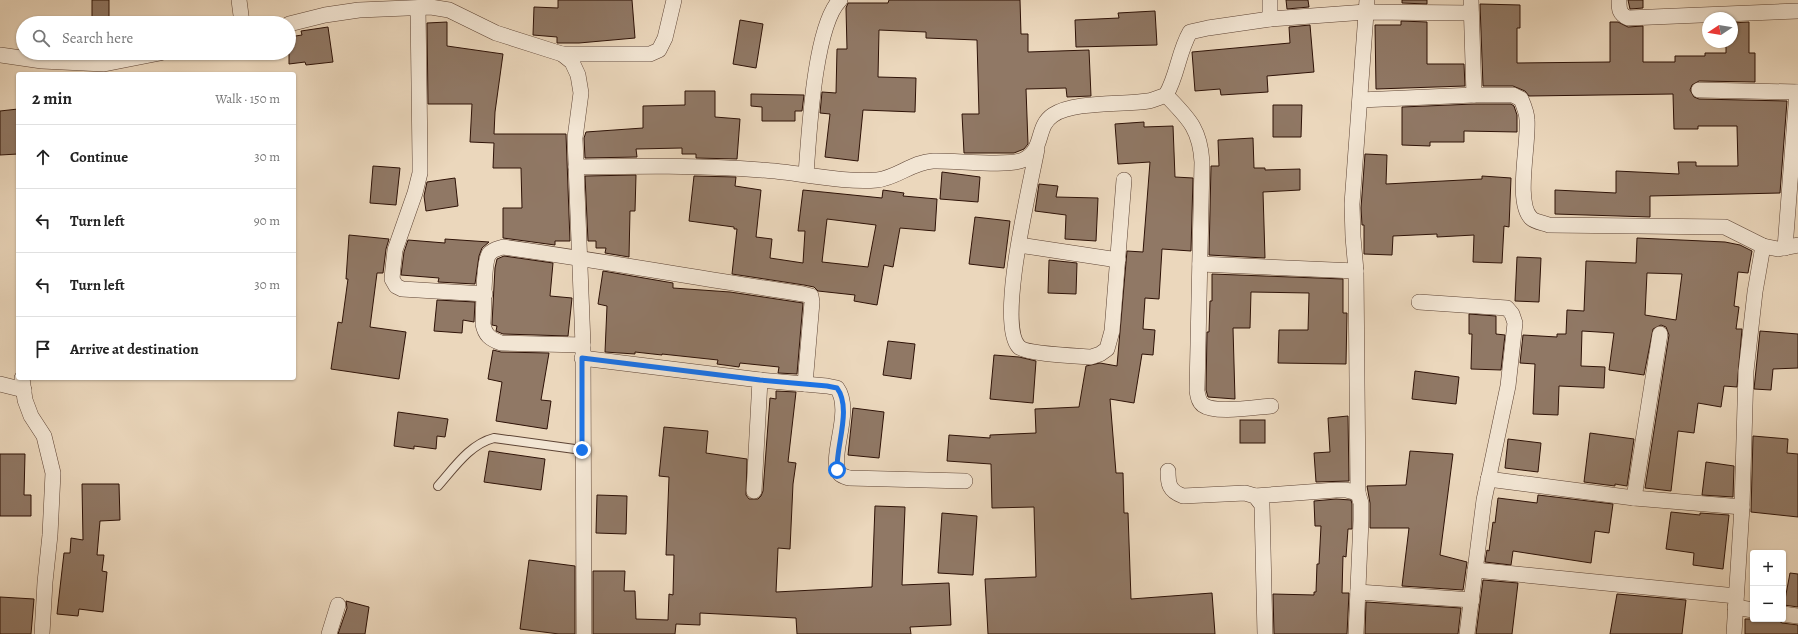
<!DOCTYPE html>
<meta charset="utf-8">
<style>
body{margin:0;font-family:Alegreya,serif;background:#f6f6f6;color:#222}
.controls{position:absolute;right:12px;bottom:12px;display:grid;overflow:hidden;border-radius:4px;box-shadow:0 1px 3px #0004}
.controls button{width:36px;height:36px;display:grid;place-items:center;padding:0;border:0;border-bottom:1px solid #e0e0e0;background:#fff;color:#222;font:20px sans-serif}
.compass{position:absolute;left:1702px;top:12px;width:36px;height:36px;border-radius:50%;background:#fff;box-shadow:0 1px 3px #0004;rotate:258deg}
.stop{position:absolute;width:12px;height:12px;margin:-9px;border:3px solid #1a73e8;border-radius:50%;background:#fff}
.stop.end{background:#1a73e8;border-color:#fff;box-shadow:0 1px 4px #0008}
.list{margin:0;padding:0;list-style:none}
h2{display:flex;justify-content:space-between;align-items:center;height:52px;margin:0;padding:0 16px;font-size:17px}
h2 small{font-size:13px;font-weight:400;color:#767676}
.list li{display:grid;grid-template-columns:26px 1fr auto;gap:12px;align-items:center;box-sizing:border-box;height:64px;padding:0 16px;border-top:1px solid #e0e0e0}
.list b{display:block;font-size:15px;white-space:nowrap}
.list em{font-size:13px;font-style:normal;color:#767676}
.icon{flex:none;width:22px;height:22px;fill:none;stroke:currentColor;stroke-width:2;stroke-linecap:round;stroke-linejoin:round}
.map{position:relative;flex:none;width:1798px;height:634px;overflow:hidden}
.search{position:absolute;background:#fff;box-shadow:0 1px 3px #0004;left:16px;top:16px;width:280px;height:44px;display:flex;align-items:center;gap:10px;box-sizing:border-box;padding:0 14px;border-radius:22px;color:#767676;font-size:15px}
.panel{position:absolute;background:#fff;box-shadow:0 1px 3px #0004;left:16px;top:72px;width:280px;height:308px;border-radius:4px}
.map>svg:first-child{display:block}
.building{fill:#907865;stroke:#2e1207;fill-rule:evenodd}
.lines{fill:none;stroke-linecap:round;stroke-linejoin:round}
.lane-casing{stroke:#5d4334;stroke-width:10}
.street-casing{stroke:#5d4334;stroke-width:16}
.lane{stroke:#f2e5d3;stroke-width:8}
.street{stroke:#f2e5d3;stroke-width:15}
.route{stroke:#1a73e8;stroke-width:5}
</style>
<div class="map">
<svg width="1798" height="634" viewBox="0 0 1798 634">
<rect width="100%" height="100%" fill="#ebd7bc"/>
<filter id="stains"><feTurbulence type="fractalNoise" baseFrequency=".005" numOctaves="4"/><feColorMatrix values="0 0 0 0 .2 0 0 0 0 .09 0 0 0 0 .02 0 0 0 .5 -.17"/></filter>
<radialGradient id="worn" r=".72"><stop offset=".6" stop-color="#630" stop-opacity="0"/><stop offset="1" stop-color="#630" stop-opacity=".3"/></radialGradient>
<g class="building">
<rect x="92" y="0" width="17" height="22"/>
<path d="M558,0h74l3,38 -56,5h-22v-6l-24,-2 1,-28 24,1z"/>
<path d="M889,0h131l1,34h7v18l61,-2 2,46 -24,1 -1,-9 -40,1 2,55 -4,5 -10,4h-50l-2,-39h17l-2,-74 -51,-2v-6l-47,-2 -1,47 38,1 -1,34 -52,-2 -5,51 -33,-4 5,-43 -10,-1 2,-21 14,1 1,-44h10l-1,-41 2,-5h40z"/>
<path d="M1286,0h22l1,7 -22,2z"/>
<path d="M1402,0h25v4l-25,-1z"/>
<path d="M1628,0h15v8l-13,1z"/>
<path d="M1480,4l40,1v23h-3v35l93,-1v-40h8l10,5 15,-1v36h32v-6h30v-3h21v-11h6v-19l17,-1v31h6v29l-56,-1 -7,4 -2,5 4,7 5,2 88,2 -7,92 -130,3v21l-95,-3v-24l61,3v-22l63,3 -1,-12h18v4h42l-1,-40h-39v3h-24l-1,-35 -144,2 -4,-5 -12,-5h-30z"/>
<path d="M1155,11l2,34 -81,2 -1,-27 44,-2 -1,-5z"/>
<path d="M740,20l23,4 -7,44 -23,-4z"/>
<path d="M1401,21l26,1v42h37l1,22 -89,3 -1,-64h26z"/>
<path d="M447,22v24l56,8 -8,58 -1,22h72l4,107h-15v4l-52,-7v-30h19l-1,-40h-28l1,-25 -24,-1 2,-38h-44l-1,-81z"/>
<path d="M1310,25l4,47 -47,4 1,16 -47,3 -1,-6 -25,2 -3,-39 98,-9 -1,-16z"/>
<path d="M328,27l5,35 -27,3 -1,-3 -16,2v-27l13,-2 -1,-4z"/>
<path d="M685,91h30v26l25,2 -3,40 -41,-1v-4h-14v-6l-46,1 1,8 -52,1 -1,-20 2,-6 57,-4v-22l42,-1z"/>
<path d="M751,94l53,1 -2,16h-7v10h-33v-14l-11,-1z"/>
<path d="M1474,104h37l3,2 3,9v17l-53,-1v11h-34v4l-28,-1v-38z"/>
<path d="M1273,105h29l-1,32h-28z"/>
<path d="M18,109v45l-18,1v-44z"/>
<path d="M1144,122v5l29,-1 2,51 18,1 -2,73 -29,-2 -3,50 -14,-1 -2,31 12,1 -2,25 -11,-1 -8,49 -24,-4 6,74h7l1,40h4l3,86 81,-6 3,41h-227l-3,-55 51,-2 -2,-70 -42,1 -1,-44 -44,-3 2,-26 41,3v-3l46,-2 -1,-24 44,-2 7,-41 14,-3 17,3 10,-115 16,1 7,-90 -32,2 -3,-40z"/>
<path d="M1253,138l1,30h11v2l35,-1v21l-37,2 2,66 -56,-3 2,-89h8l-1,-26z"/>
<path d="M1365,154l22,1 -1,29 96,-5v-3l29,2 -2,49 -5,-1 -2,37 -29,-1 1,-27 -37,2v-3l-44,2 -1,19 -28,-1v-29h-2l-1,-17z"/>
<path d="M373,166l27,2 -4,37 -26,-2z"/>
<path d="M942,172l38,5 -2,25 -38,-3z"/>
<path d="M636,175l-1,36h-5l-1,46 -24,-4 1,-5h-10v-7h-8l-3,-65z"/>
<path d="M694,176l42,1 -1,9 26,4 -5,47 16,2 -2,19 33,5 2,-32h-7l5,-41 79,8 1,-8 21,3 -1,3 34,3 -2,32 -35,-3 -7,39 -9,-2 -7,40 -23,-4 1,-6 -37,-4 -4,-4 -10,-2 -72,-11 5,-45h-3v-2l-45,-6zM827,219l49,6 -8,42 -46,-5z"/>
<path d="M455,178l3,28 -32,5 -2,-15 3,-14z"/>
<path d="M1039,184l19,2 -2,11 42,1 -2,43 -31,-2 1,-24 -31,-4z"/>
<path d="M975,217l35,4 -6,47 -35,-4z"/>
<path d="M349,235l40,4 -3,10 -3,24h-6l-7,54 36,5 -7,47 -68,-10 7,-47 4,1 6,-44h-2z"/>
<path d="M1637,238l88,4 15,3 12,6 -4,22 -10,-1 -4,34 5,1 -3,22h6l-5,58 -13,-1 -3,21 -23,-4 -4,30 -16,-2 -7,60 -26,-3 24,-153 -3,-8 -5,-2 -8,4 -9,46 -35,-5 5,-37 -32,-2 -1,35 24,1 -1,21 -45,-2 -1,29 -25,-1 2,-50 -15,-1 3,-28 34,2v-3h9l1,-24 17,1 2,-50 50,2zM1647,273l35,1 -6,46 -31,-5z"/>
<path d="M445,239l44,3 -7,6 -3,8 -4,28 -37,-2 1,-4 -38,-3 3,-23 4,-12 37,3z"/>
<path d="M504,256l49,7 -3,33 22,2 -4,38 -65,-2 -7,-3 1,-5 -5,-1v-2l3,-55 2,-9z"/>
<path d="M1517,257l24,1 -2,44 -24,-1z"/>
<path d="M1049,260l28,3 -1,31 -28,-1z"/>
<path d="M603,271l70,12v5l57,4 73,11 -6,71 -19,-1 1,-6 -39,-4 -1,4 -22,-3 1,-4 -56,-6v1l-27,-3v2l-30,-2 2,-46 -9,-2z"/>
<path d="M1212,274l131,5v34h4l-1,51 -68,-1 1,-33h29l1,-37 -58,-1 -1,36h-17l2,71 -27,-2 -2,-7 1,-58h2l1,-31h2z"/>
<path d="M437,300l38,2 -1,20 -11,-2 -1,13 -28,-2z"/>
<path d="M1469,314l27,2v18l9,1 -4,35 -30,-1 1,-35h-3z"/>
<path d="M1760,331l38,3v34l-25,1 -2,21 -17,-1z"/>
<path d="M888,341l27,3 -4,35 -28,-4z"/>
<path d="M493,350l8,2 48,1 -8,47 10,1 -4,28 -51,-8 6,-39 -14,-3z"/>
<path d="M994,355l25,2 17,4 -3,42 -43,-4z"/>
<path d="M1415,371l44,6 -3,27 -44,-5z"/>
<path d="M776,391l20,1 -8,70 8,1 -3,21 -3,65 -12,-1 -2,44 96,-5 3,-81 30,1 -3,78 47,-2 2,42 -41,2 1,7h-114l-1,-16 -96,-5v12l-24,-1 -1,10h-82v-63h32l-1,20h11l1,28 32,1 1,-26 4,1 1,-40h-8l3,-78 -10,-1 5,-49 44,4 -2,22 41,6 -1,36 3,4h9l3,-3 2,-5 7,-93 6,1z"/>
<path d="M853,408l31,4 -5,46 -31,-3z"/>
<path d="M398,412l50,7 -3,18 -8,-1 -1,13 -22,-3v3l-20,-3z"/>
<path d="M1348,416l1,65 -33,1 -2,-29 16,-1 -2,-34z"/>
<rect x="1240" y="420" width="25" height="23"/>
<path d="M1590,433l44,6 -7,47 -12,-2v2l-31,-4z"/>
<path d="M1753,436l35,3 -1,14 11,1v63l-47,-5z"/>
<path d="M1508,439l33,4 -3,29 -33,-4z"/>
<path d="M489,451l56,8 -4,31 -57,-8z"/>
<path d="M1410,451l43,3 -13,101 27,7 -4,28 -61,-4 7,-58h-39v-25l-3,-17 39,-1z"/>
<path d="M0,454h25l-1,41h7v21h-31z"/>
<path d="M1706,462l28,4 -1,31 -31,-2z"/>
<path d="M82,484h37l1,36 -20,1 -3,34h7l-2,16 5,1 -4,40 -24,-3 -1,7 -21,-2 7,-61h6l1,-15 12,2z"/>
<path d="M597,495l30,1 -1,38 -30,-1z"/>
<path d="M1538,495l75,9 -4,29 -14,-2 -4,32 -78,-12 -2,14 -26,-3 2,-12 2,1 4,-29 2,1 3,-25 39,5z"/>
<path d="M1336,499l15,1 1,4v25h-4l-2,28 -3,-1 -1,37h7l-2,41h-73l-1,-40 41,1v-3h2l1,-28h2l2,-38h-6l-1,-25z"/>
<path d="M1671,512l29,3v-2l29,2 -6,54 -30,-4 1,-12 -28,-4z"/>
<path d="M942,513l35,3 -4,59 -35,-2z"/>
<path d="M529,560l46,6v68h-16l-39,-5z"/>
<path d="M1790,573l8,1v33l-14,-2z"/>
<path d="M1483,580l35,3 -6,51h-36z"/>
<path d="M1617,594l69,6 -4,34h-72z"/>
<path d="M0,597l34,2 -3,35h-31z"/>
<path d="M346,601l23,6 -4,27h-27l9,-26z"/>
<path d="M1366,602l95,6 -3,26h-93z"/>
<path d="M1745,619h31l6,4 16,2v9h-53z"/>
</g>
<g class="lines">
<defs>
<path id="lane" d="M438,486c16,-18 32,-42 56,-48l88,12"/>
<g id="street">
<path d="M239,0l3,23"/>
<path d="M1270,0v19"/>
<path d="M1471,0l3,95h39l8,4c3,7 6,14 6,21 2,24 -12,82 4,98 4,4 13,5 18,7l176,2 38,19 15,3 20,-4"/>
<path d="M1619,0c0,9 0,14 9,18l170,-7"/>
<path d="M418,8l2,151v14l-5,20 -20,57 -2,18 -1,11 4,7 6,3 83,5"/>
<path d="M289,24l36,-9 34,-5 72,-3 18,3 47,23 66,21 10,8 6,13 3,18 -6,45 8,207 1,289"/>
<path d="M562,54h88l9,-4 6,-12 9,-38"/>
<path d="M0,55l42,6 62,3 56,-11"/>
<path d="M1699,90l99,2"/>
<path d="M1166,95c22,23 34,33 36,67l-5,229c1,6 2,11 6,14 12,9 53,2 68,1"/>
<path d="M1360,100l114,-5"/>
<path d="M1037,149c-6,34 -41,175 -18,198 7,7 59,9 72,10l9,-3 7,-5 5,-18 12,-151"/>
<path d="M576,167c62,-1 124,-2 185,3 37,2 80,13 116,10 20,-2 35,-18 56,-19 20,-1 75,6 90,-1 22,-10 12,-33 30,-45 21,-14 69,-10 95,-14 6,-1 12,-4 18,-6 12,-21 12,-42 24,-63l18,-4 62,-9 96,-7 105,1"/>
<path d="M806,174c3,-38 8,-148 34,-174"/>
<path d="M1019,245l99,15"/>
<path d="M1785,248l12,-156"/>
<path d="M1200,264l156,7"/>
<path d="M1419,302l88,6 5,6 3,9 -7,63 -24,114 -17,134"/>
<path d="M583,345l-82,-2c-11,-4 -16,-8 -18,-19 1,-14 0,-61 6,-70 4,-5 8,-5 14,-7 100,14 200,32 300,47l8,2 1,6 -7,82"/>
<path d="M582,358l178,22 -6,111"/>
<path d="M22,378l3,22 6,16 13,20 9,37 -3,62 -5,47 -3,52"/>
<path d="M760,380l67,6 10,2c17,23 -10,72 3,86 2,2 6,3 9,4l116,3"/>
<path d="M0,384l24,6"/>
<path d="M1168,471c0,13 1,20 15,25l62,-3 10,3 7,9 3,129"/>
<path d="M1488,479l146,19 108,9"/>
<path d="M1358,493l-2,-222 -3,-34 -1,-33 15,-204"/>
<path d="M1255,496l81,-6h10l12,3 3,10v17l-5,114"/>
<path d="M1634,498l26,-164"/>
<path d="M1475,570l261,26"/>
<path d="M1358,592l114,8"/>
<path d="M1735,607l18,3"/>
<path d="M1783,614l15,2"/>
<path d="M329,634l9,-29"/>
<path d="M1734,634l8,-127 4,-136 9,-79 8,-46"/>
</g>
</defs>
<use href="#lane" class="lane-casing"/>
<use href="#street" class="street-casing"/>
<use href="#lane" class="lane"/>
<use href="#street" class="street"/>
</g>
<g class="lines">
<path class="route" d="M582,450v-92l178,22 67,6 10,2c15,20 -1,58 0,82"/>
</g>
<rect width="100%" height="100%" filter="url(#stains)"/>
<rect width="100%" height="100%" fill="url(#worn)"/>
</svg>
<div class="controls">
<button>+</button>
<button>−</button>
</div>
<svg class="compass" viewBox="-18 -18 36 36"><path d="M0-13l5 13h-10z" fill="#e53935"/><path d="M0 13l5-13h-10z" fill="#767676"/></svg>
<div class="stop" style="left:837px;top:470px"></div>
<div class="stop end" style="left:582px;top:450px"></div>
<div class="search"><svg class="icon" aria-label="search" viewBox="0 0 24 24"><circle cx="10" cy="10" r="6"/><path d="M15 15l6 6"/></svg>Search here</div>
<section class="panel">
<h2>2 min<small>Walk · 150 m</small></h2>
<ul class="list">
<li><svg class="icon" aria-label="ahead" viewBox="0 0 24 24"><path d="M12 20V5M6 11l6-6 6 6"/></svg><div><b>Continue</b></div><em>30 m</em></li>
<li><svg class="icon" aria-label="left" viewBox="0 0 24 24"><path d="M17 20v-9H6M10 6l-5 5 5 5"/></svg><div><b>Turn left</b></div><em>90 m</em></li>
<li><svg class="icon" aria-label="left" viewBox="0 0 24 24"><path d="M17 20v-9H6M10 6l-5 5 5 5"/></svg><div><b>Turn left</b></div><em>30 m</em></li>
<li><svg class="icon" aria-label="arrive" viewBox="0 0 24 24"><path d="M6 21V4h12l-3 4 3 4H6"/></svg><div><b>Arrive at destination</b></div></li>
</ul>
</section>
</div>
